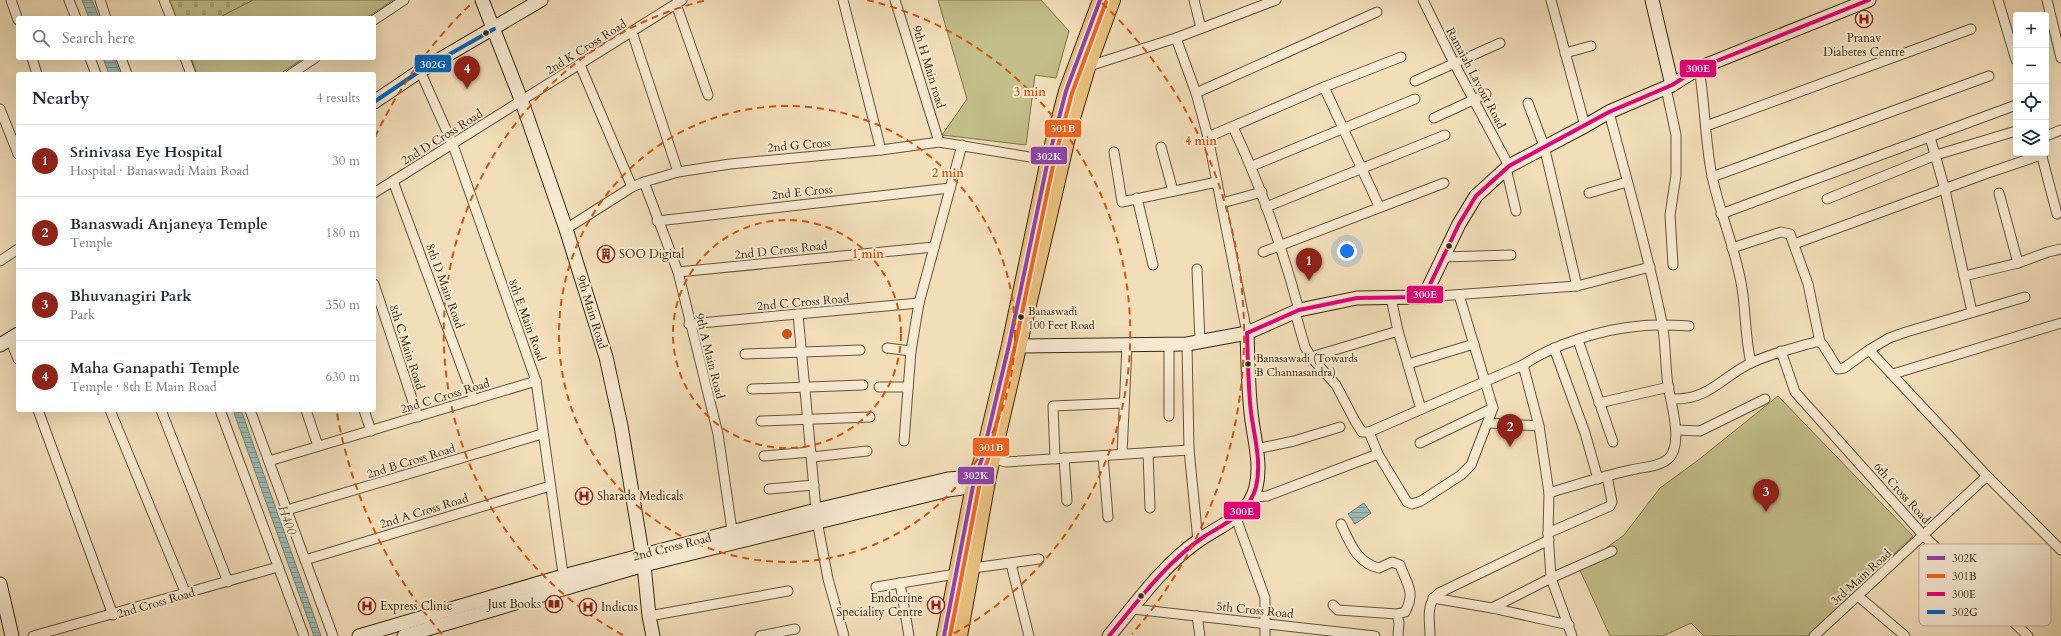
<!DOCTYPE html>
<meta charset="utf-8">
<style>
body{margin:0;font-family:Cardo,serif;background:#f2f2f3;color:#1f2937}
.controls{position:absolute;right:12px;top:12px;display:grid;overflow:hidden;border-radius:4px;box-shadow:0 4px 16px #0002}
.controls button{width:36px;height:36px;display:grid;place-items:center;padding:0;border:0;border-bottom:1px solid #e0e1e3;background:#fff;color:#1f2937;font:20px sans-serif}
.you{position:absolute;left:1347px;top:251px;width:14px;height:14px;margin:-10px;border:3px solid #fff;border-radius:50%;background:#1a73e8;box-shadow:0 0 0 6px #1a73e833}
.badge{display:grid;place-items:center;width:26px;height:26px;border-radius:50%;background:#8f2418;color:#fff;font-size:13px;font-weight:700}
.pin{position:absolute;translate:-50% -33px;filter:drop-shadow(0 1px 2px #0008)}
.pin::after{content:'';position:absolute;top:21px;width:14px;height:12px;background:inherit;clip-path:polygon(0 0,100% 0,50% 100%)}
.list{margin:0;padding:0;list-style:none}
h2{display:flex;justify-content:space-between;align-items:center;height:52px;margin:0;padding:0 16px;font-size:17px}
h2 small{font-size:13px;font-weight:400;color:#747a83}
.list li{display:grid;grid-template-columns:26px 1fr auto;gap:12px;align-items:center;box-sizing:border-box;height:72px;padding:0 16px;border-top:1px solid #e0e1e3}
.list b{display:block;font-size:15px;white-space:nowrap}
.list p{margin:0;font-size:13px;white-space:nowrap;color:#747a83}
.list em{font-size:13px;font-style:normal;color:#747a83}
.icon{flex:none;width:22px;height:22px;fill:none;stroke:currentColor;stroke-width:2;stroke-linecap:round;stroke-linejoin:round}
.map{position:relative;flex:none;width:2061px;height:636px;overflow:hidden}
.search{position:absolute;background:#fff;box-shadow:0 4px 16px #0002;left:16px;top:16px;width:360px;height:44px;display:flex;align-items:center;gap:10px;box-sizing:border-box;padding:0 14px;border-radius:4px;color:#747a83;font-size:15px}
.panel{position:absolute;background:#fff;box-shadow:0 4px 16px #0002;left:16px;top:72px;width:360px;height:340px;border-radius:4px}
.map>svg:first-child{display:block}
.green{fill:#c3bf8a;stroke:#7e734c}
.cemetery{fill:url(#cemetery-stones);stroke:#7e734c}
.water{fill:url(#water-rules);stroke:#758073}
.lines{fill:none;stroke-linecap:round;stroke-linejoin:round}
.street-casing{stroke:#665538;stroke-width:11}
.secondary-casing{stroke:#38270d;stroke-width:15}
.primary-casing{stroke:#38270d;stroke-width:16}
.street{stroke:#f7ead2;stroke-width:9}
.secondary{stroke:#f7ead2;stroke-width:13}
.primary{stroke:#e9c07d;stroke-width:14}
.bus-1-casing{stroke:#f7ead2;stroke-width:7}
.bus-2-casing{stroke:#f7ead2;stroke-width:7}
.bus-3-casing{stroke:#f7ead2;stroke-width:7}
.bus-4-casing{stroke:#f7ead2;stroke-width:7}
.bus-1{stroke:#8e44ad;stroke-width:4}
.bus-2{stroke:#f26522;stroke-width:4}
.bus-3{stroke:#e5007d;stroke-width:4}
.bus-4{stroke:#0065bd;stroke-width:4}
.ring{fill:none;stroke:#d6540c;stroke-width:2;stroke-dasharray:7 5}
.bus-dot{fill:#38270d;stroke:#f7ead2;stroke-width:1.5}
.labels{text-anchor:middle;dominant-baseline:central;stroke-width:4;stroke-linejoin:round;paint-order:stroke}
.bus-label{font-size:11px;fill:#38270d;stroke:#f7ead2;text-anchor:start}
.poi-label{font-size:12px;fill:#38270d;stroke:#f7ead2;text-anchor:start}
.street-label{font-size:12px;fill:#38270d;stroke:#f7ead2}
.water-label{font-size:13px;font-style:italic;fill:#565340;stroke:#f7ead2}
.key{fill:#f7ead2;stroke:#beb097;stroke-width:1}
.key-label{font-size:11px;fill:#38270d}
.centre{fill:#d6540c;stroke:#f7ead2;stroke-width:2}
.ring-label{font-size:12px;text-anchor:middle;font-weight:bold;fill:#d6540c;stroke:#f7ead2;stroke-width:4;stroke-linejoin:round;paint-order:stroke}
.line-badge{stroke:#f7ead2;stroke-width:1.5}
.badge-label{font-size:11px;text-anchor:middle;font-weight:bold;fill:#fff}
</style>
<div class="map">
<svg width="2061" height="636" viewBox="0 0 2061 636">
<defs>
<pattern id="cemetery-stones" width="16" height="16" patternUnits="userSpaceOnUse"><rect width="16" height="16" fill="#c3bf8a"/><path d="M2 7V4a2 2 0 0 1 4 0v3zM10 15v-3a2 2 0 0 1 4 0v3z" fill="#a8a476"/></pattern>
<pattern id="water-rules" width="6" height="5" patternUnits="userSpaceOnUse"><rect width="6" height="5" fill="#9dbbb7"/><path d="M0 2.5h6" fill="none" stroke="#819893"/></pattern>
</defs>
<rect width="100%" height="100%" fill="#f2dfba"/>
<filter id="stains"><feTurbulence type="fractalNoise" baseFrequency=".005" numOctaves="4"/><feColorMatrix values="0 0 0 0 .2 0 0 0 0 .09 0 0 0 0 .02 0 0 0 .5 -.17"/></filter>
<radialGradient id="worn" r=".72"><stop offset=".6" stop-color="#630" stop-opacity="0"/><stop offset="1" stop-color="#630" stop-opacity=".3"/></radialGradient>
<g class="green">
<path d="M253,0h140l-27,18h-148z"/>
<path d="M938,0h103l28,31 -13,47 -21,-3 -9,70 -84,-10 25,-36z"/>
<path d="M191,58h113l-24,16h-83z"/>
<path d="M1778,396l135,140 -105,100h-104l-13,-13 -28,13h-53l-31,-68 45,-33 36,-47 37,-27z"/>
</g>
<path class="cemetery" d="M169,0h84l-35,18h-42z"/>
<g class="water">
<path d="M82,0h10l7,18h-10z"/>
<path d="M103,58h11l6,16h-11z"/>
<path d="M233,410h8l80,226h-7z"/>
<path d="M1364,503l7,10 -16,11 -7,-10z"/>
</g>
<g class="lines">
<defs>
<g id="street">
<path d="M11,0l7,20"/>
<path d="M69,0l7,18"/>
<path d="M100,0l6,18"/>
<path d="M164,0l7,18"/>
<path d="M843,0l38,150"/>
<path d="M895,0l44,142"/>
<path d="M1194,0l7,28"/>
<path d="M1423,0l31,63 55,103"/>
<path d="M1551,0l34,126"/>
<path d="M1998,0l18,60"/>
<path d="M2047,0l14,58"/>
<path d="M676,4l32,91"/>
<path d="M374,20l30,-20"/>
<path d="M632,32l46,140"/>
<path d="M1176,38l20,55 12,44 39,196"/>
<path d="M1565,53l26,-7"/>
<path d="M32,58l5,16"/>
<path d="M90,58l6,16"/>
<path d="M121,58l6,16"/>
<path d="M185,58l6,16"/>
<path d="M580,65l52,122"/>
<path d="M1086,67l90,-29 100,-38"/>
<path d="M1699,68c6,36 6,73 13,108 8,38 24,74 30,112 4,25 3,50 9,75"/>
<path d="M420,71l33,74 83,236 28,200"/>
<path d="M291,74l24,-16"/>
<path d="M1415,81l85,-38"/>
<path d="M1324,87l55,119"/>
<path d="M1666,88l10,47v40l-6,40 3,50"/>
<path d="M1196,93l181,-81"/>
<path d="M1528,103l16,43 33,140"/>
<path d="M0,109l18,45"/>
<path d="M1434,118l52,-24"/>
<path d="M1706,126l265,-97"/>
<path d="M1233,127c28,59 49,120 66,183"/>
<path d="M2046,136l15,-6"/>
<path d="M1208,137l116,-50 77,-30"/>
<path d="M1930,137l15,53 27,122"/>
<path d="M1161,147l12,44"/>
<path d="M1114,152l8,50 95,-20"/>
<path d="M2041,153l16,61"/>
<path d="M1252,166l163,-67"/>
<path d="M1506,168l10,43"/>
<path d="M1712,177l277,-101"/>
<path d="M393,181l81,219"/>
<path d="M644,182l34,90 40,162 15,103"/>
<path d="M374,193l308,-193"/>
<path d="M1589,193l38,-11"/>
<path d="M1999,193l19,70"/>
<path d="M1137,198l16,67"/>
<path d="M1827,199l109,-44 80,-24"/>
<path d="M1222,203l40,-11"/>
<path d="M1266,207l179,-72"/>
<path d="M1721,214l295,-109"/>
<path d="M657,221l293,-33"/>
<path d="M566,229l66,-42 12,-5 34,-10 52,-8 151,-14 58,-8 109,18"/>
<path d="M1794,244l191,-70 56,-19"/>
<path d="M1732,248l49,-16 9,2 18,50 12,58"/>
<path d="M1263,252l181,-69"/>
<path d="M1443,257l68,-2"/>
<path d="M0,261l18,-12"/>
<path d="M1197,269l3,73"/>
<path d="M678,272l256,-25"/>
<path d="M1964,276l54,-13 30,-11 13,-3"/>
<path d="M374,284l44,133"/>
<path d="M1424,297l153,-11 73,-19"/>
<path d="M1391,298l7,33 23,78"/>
<path d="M1295,312l10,35 6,10 25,28 19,36 7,11h7l154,-67c31,-21 80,-36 117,-39 16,-2 33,-1 49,0"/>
<path d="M798,314l19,207 11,58 16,57"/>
<path d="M689,324l230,-21"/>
<path d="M10,339l8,20"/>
<path d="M1578,340l35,102"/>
<path d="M1169,344v72"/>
<path d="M1187,344l2,106 9,91"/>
<path d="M887,348l24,3"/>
<path d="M1554,348l31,85 13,46"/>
<path d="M1869,350l20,-12 17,-6 119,-35"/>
<path d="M1781,351l14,41 129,144 104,100"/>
<path d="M745,354l115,-4"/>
<path d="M1311,357l87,-26"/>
<path d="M1408,364l66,-20"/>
<path d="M1523,365l16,61 10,67 -1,40 3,45 21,58"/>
<path d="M1893,374l168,-51"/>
<path d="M879,387h29"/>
<path d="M752,389l111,-4"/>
<path d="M1673,399c37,1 49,-23 80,-37 20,-9 41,-14 62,-20h5l3,3 15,24 6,-1 25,-18 118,126 74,74"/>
<path d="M1599,403l70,-16"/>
<path d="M38,410l75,205"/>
<path d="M110,410l76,184"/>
<path d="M161,410l67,172"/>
<path d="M220,410l84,226"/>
<path d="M250,410l83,226"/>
<path d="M306,410l12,36"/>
<path d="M364,410l7,21"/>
<path d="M761,421l109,-4"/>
<path d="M1489,423l50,3"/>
<path d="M1676,430l24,1 65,-32"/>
<path d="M1369,432l9,22 29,48 5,2 9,-3 40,-26 10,-10 22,-57 -34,-113"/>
<path d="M904,441l7,-90 8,-48 43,-158"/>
<path d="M1420,443l73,-35"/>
<path d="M1256,449l38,-8 46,-14"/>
<path d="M1148,453l2,55"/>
<path d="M1122,454l5,-109"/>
<path d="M764,456l47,-4"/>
<path d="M1103,456l5,61"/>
<path d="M812,457l55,-6"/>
<path d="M989,458l17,4 183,-12"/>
<path d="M1064,458l3,43"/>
<path d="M1055,459l-2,-53 70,-3"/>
<path d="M269,461l267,-80"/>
<path d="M769,489l45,-4"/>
<path d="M1549,493c27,-8 54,-17 82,-23 11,-3 28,-3 37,-11 16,-14 3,-56 0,-73 -3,-21 -2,-43 -6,-63 -14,-71 -35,-141 -53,-211"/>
<path d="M1253,497l14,-1 111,-42"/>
<path d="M287,510l255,-76"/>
<path d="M1236,518l29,80v38"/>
<path d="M1341,524c9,19 16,39 38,44l13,-6 8,3c7,20 16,27 5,47l-8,2"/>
<path d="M1548,533l62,-27 2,-4 -5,-26"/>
<path d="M305,560l245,-74"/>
<path d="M1011,564l18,72"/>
<path d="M973,568l66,-9"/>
<path d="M900,583l9,53"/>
<path d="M876,587l80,-13"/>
<path d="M1858,596l47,40"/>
<path d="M1433,598l59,10 77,17"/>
<path d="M1333,605l5,5 59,4 2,9 -1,13"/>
<path d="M1492,608l59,-30 61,-27"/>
<path d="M1133,609l242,27"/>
<path d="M649,616l139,-25"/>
<path d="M1197,616l3,20"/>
<path d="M33,636l245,-69"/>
<path d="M760,636l35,-7"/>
<path d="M1430,636c0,-16 -5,-32 9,-43l110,-53"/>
<path d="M1814,636l173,-160"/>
</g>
<g id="secondary">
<path d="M482,0l40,102 44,127 40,128 15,69 23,139 5,51 4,20"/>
<path d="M1652,0l20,85"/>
<path d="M374,102l46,-31 121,-71"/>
<path d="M0,345l18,-11"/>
<path d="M1021,346l166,-2 60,-11"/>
<path d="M0,584l12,52"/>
<path d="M359,636l204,-60 253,-66 132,-31 38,-3"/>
<path d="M404,636l240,-71 304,-75 35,-5"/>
<path d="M1109,636c28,-33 53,-70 89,-95 22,-16 51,-24 58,-54 6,-24 -3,-52 -5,-75 -3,-27 -3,-53 -4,-79l52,-23 58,-12 67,-1 35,-73 17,-28 33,-30 76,-40 24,-14 63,-27 27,-17 170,-68"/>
</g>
<g id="primary">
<path d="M944,636l29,-150 9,-28 27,-113 39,-185 18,-69 34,-91"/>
<path d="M960,636l29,-160 82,-351 17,-57 25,-68"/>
</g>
</defs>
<use href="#street" class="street-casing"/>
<use href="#secondary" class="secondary-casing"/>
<use href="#primary" class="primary-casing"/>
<use href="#street" class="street"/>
<use href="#secondary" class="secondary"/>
<use href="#primary" class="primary"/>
<defs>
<path id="bus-1" d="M944,636l29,-150 9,-28 27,-113 39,-185 18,-69 34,-91"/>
<path id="bus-2" d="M950,636l29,-149 9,-28 27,-113 39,-185 18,-68 34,-91"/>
<path id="bus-3" d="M1109,636c30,-36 57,-74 96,-100 21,-13 44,-23 51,-49 6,-25 -2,-51 -5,-75 -3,-26 -3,-53 -4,-79l52,-23 58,-12 67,-1 35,-73 17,-28 33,-30 100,-54 63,-27 27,-17 170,-68"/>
<path id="bus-4" d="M374,102l46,-31 74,-42"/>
</defs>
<use href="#bus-1" class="bus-1-casing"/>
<use href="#bus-2" class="bus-2-casing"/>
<use href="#bus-3" class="bus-3-casing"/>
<use href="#bus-4" class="bus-4-casing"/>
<use href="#bus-1" class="bus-1"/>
<use href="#bus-2" class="bus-2"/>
<use href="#bus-3" class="bus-3"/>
<use href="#bus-4" class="bus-4"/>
</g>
<g class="ring">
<circle cx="787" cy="334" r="114"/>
<circle cx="787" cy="334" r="228"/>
<path d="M623 635A343 343 0 0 1 707 0M867 0A343 343 0 0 1 951 635"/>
<path d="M442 634A457 457 0 0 1 337 413M375 137A457 457 0 0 1 472 3M1102 3A457 457 0 0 1 1132 634"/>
</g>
<defs>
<symbol id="hospital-ring" viewBox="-11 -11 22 22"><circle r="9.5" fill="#f7ead2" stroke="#8f2418" stroke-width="1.5"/><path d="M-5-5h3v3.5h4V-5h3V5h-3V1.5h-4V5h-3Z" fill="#8f2418"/></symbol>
<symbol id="building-ring" viewBox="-11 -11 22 22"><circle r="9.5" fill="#f7ead2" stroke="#8f2418" stroke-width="1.5"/><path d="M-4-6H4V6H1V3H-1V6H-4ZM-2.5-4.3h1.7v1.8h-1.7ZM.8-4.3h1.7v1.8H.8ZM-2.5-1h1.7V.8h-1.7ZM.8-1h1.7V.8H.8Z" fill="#8f2418"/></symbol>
<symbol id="library-ring" viewBox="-11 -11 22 22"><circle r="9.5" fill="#f7ead2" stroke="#8f2418" stroke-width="1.5"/><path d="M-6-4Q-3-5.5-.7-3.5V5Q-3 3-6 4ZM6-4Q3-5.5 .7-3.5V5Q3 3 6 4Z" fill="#8f2418"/></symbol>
</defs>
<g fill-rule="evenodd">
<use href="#hospital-ring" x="1854" y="9" width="20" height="20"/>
<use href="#building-ring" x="596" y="244" width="20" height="20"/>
<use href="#hospital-ring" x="574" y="486" width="20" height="20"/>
<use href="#library-ring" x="544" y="594" width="20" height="20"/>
<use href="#hospital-ring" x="926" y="595" width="20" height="20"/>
<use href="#hospital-ring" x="357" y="596" width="20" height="20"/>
<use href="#hospital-ring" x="578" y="597" width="20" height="20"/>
</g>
<g class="bus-dot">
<circle cx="486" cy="33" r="3.5"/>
<circle cx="1449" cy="246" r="3.5"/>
<circle cx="1021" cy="317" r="3.5"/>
<circle cx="1248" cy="364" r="3.5"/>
<circle cx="1141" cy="596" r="3.5"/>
</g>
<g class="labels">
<g class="bus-label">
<text x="1028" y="311">Banaswadi<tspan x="1028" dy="14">100 Feet Road</tspan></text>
<text x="1256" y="358">Banasawadi (Towards<tspan x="1256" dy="14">B Channasandra)</tspan></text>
</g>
<g class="poi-label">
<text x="1864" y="38" text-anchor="middle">Pranav<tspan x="1864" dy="14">Diabetes Centre</tspan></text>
<text x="619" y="254">SOO Digital</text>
<text x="597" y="496">Sharada Medicals</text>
<text x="923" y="598" text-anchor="end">Endocrine<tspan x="923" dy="14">Speciality Centre</tspan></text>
<text x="541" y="604" text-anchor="end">Just Books</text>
<text x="380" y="606">Express Clinic</text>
<text x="601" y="607">Indicus</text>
</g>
<g class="street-label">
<text transform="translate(586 47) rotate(-32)">2nd K Cross Road</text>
<text transform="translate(929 67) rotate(73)">9th H Main road</text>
<text transform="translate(1476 78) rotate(62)">Ramaiah Layout Road</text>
<text transform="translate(442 137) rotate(-32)">2nd D Cross Road</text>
<text transform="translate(799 145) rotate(-5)">2nd G Cross</text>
<text transform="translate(802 192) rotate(-6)">2nd E Cross</text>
<text transform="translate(781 250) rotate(-6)">2nd D Cross Road</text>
<text transform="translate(445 286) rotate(70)">8th D Main Road</text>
<text transform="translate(803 302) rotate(-5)">2nd C Cross Road</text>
<text transform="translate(592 312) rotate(73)">9th Main Road</text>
<text transform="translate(527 320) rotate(70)">8th E Main Road</text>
<text transform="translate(407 347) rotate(72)">8th C Main Road</text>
<text transform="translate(710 356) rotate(76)">9th A Main Road</text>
<text transform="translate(445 396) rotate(-17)">2nd C Cross Road</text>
<text transform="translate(411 461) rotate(-17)">2nd B Cross Road</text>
<text transform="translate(1902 493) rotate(48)">6th Cross Road</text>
<text transform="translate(424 511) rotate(-17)">2nd A Cross Road</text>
<text transform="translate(672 547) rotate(-14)">2nd Cross Road</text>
<text transform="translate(1861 577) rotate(-42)">3rd Main Road</text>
<text transform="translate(156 603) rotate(-16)">2nd Cross Road</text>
<text transform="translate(1255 610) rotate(6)">5th Cross Road</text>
</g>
<g class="water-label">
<text transform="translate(287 520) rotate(70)">H400</text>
</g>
</g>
<rect x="1919" y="544" width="132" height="82" rx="6" class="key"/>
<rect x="1927" y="556" width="18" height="4" fill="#8e44ad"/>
<rect x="1927" y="574" width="18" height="4" fill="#f26522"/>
<rect x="1927" y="592" width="18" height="4" fill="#e5007d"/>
<rect x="1927" y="610" width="18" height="4" fill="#0065bd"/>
<g class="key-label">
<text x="1952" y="562">302K</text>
<text x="1952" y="580">301B</text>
<text x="1952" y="598">300E</text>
<text x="1952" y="616">302G</text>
</g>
<circle cx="787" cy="334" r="6" class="centre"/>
<g class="ring-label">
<text x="1030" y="96">3 min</text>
<text x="1201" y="145">4 min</text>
<text x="948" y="177">2 min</text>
<text x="868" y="258">1 min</text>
</g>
<g class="line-badge">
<rect x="414" y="54" width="38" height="19" rx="4" fill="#0065bd"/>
<rect x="1679" y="59" width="38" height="19" rx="4" fill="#e5007d"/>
<rect x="1044" y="119" width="38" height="19" rx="4" fill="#f26522"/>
<rect x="1030" y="146" width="38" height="19" rx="4" fill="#8e44ad"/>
<rect x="1406" y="285" width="38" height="19" rx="4" fill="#e5007d"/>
<rect x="972" y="437" width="38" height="20" rx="4" fill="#f26522"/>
<rect x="957" y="466" width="38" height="19" rx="4" fill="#8e44ad"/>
<rect x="1223" y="501" width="38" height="19" rx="4" fill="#e5007d"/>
</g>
<g class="badge-label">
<text x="433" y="68">302G</text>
<text x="1698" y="72">300E</text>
<text x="1063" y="132">301B</text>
<text x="1049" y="160">302K</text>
<text x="1425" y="298">300E</text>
<text x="991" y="451">301B</text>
<text x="976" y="479">302K</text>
<text x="1242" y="515">300E</text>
</g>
<rect width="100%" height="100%" filter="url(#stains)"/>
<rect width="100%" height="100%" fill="url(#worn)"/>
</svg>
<div class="controls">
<button>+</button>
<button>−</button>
<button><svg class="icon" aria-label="locate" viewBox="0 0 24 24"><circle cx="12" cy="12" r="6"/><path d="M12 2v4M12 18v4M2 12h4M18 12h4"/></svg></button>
<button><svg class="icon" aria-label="layers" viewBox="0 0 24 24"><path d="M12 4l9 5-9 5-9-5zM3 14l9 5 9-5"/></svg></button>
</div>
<div class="you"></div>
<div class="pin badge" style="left:1309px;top:281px">1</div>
<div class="pin badge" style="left:1510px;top:447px">2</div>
<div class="pin badge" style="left:1766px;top:512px">3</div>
<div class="pin badge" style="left:467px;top:89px">4</div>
<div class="search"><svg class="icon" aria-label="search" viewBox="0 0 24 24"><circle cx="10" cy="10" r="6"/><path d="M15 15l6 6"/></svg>Search here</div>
<section class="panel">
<h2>Nearby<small>4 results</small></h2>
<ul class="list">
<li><span class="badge">1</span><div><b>Srinivasa Eye Hospital</b><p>Hospital · Banaswadi Main Road</p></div><em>30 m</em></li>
<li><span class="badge">2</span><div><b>Banaswadi Anjaneya Temple</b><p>Temple</p></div><em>180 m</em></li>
<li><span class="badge">3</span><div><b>Bhuvanagiri Park</b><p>Park</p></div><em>350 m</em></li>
<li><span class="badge">4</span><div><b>Maha Ganapathi Temple</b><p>Temple · 8th E Main Road</p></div><em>630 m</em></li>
</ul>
</section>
</div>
